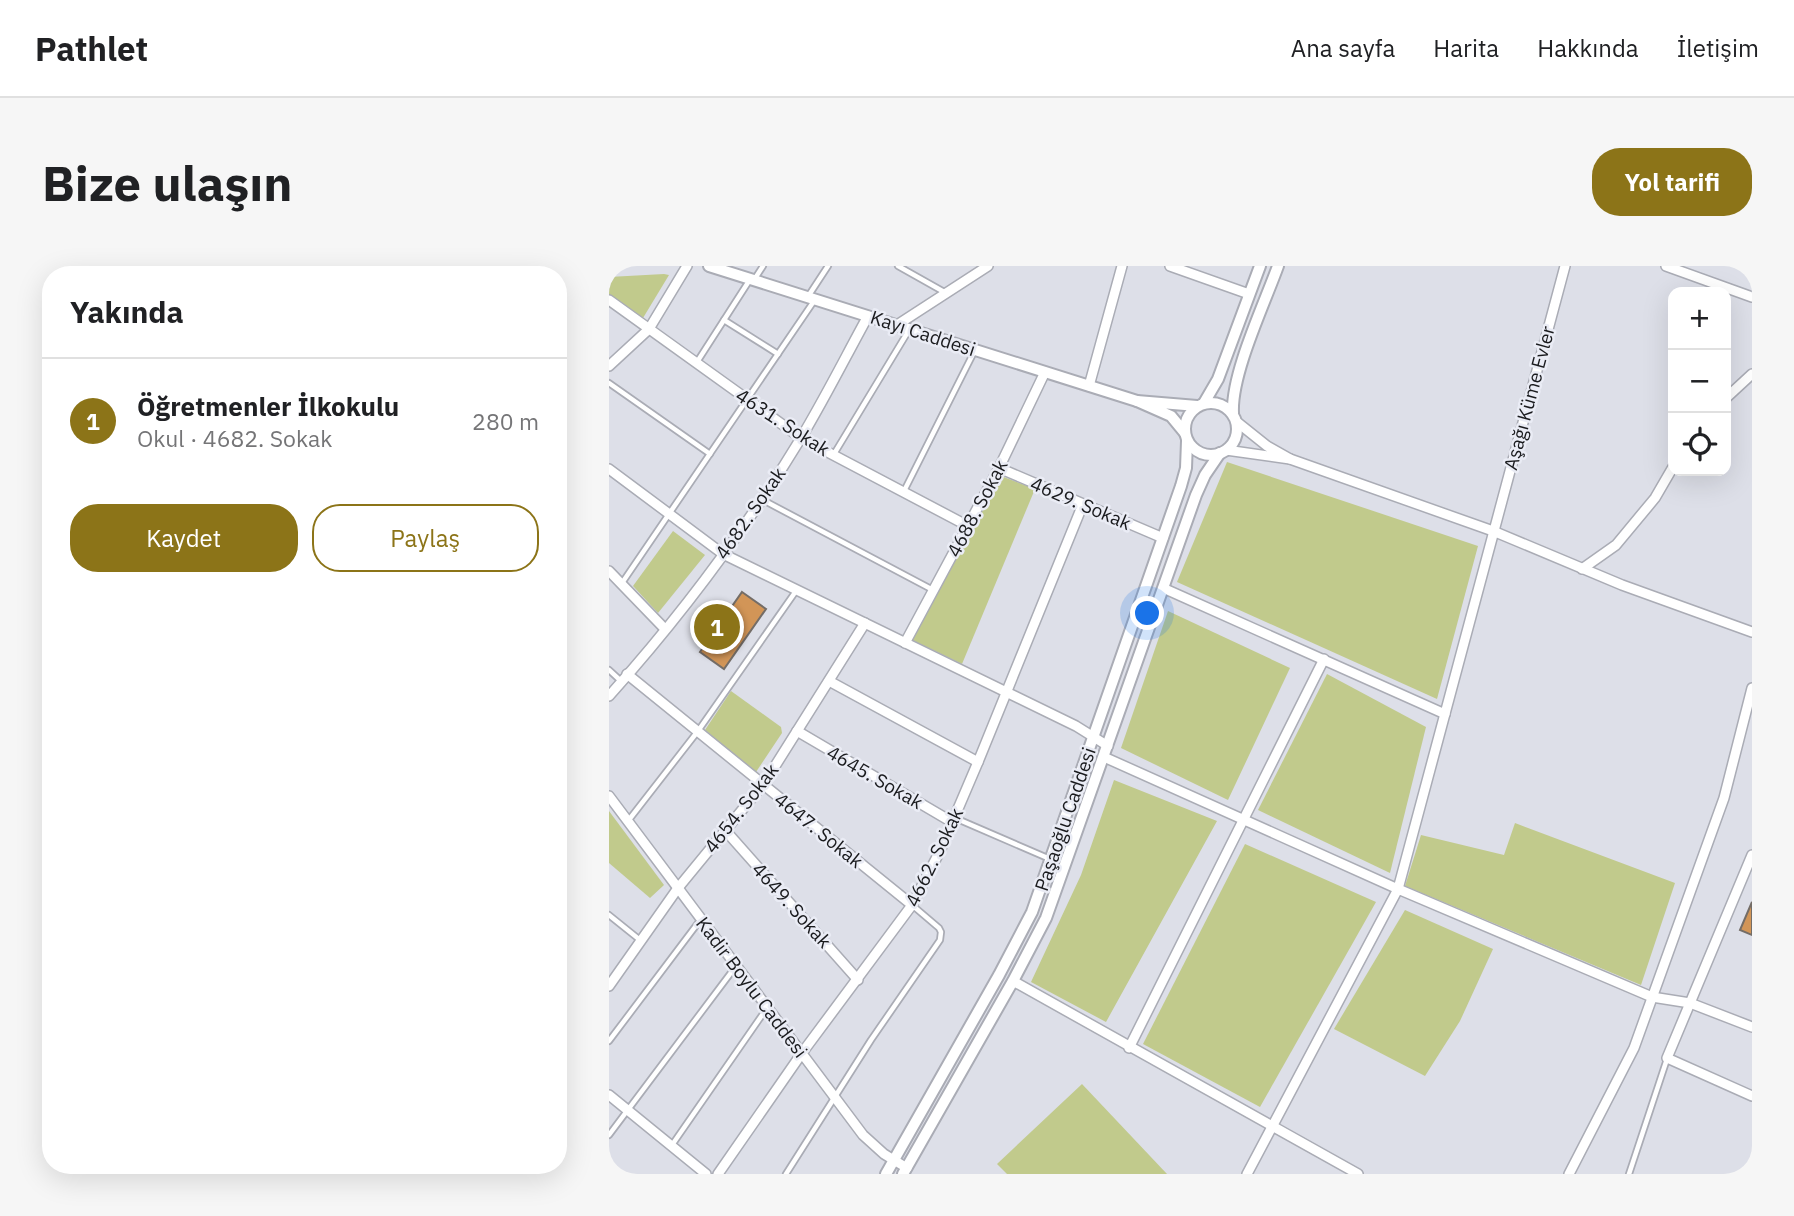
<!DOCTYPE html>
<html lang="tr">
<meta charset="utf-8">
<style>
body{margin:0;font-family:"IBM Plex Sans",sans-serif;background:#f6f6f6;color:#202124}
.controls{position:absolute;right:21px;top:21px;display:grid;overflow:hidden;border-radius:14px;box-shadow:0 7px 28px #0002}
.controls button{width:63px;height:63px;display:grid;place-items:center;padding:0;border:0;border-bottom:2px solid #e0e0e0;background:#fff;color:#202124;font:35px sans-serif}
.you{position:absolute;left:539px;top:348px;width:24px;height:24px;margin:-18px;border:5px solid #fff;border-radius:50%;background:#1a73e8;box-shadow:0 0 0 10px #1a73e833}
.badge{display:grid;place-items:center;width:46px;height:46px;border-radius:50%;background:#8c7418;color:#fff;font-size:23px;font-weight:700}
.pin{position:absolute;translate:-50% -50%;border:4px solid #fff;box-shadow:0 2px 7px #0006}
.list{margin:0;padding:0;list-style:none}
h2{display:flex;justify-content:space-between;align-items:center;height:91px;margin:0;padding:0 28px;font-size:30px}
h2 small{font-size:23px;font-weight:400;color:#757577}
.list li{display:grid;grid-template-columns:46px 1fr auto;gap:21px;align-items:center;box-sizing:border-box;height:126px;padding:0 28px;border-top:2px solid #e0e0e0}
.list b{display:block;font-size:26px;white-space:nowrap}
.list p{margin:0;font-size:23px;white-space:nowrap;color:#757577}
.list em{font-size:23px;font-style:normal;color:#757577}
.actions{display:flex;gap:14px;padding:21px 28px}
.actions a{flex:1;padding:16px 0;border:2px solid #8c7418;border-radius:28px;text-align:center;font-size:24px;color:#8c7418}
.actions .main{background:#8c7418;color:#fff}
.icon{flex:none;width:38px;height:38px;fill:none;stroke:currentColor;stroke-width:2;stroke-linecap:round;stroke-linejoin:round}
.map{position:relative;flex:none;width:1143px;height:908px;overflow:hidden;border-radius:28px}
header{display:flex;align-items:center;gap:42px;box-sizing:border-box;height:98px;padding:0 35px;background:#fff;border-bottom:2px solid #e0e0e0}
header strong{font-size:33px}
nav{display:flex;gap:38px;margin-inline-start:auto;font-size:24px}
.intro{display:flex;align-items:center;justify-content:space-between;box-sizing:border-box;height:168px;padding:0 42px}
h1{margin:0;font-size:49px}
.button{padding:18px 32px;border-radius:28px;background:#8c7418;color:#fff;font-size:24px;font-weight:700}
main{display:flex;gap:42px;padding:0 42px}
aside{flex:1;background:#fff;border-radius:28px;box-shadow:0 7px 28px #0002}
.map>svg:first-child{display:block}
.green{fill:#c1ca8c}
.building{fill:#d29557;stroke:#746d67;stroke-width:2}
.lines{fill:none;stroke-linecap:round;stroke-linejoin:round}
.service-casing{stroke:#aaacb5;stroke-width:8}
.minor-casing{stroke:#aaacb5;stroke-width:12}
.tertiary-casing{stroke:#aaacb5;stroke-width:14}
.service{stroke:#fff;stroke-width:4.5}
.minor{stroke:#fff;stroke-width:9}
.tertiary{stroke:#fff;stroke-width:10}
.labels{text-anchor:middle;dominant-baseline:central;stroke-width:5;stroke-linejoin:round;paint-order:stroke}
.street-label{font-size:19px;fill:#1a1b1e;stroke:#eaecf5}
</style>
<header>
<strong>Pathlet</strong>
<nav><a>Ana sayfa</a><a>Harita</a><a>Hakkında</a><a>İletişim</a></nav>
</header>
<div class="intro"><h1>Bize ulaşın</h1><a class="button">Yol tarifi</a></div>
<main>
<aside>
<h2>Yakında<small></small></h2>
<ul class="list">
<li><span class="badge">1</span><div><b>Öğretmenler İlkokulu</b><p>Okul · 4682. Sokak</p></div><em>280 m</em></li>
</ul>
<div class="actions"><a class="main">Kaydet</a><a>Paylaş</a></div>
</aside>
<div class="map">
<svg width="1143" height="908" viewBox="0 0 1143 908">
<rect width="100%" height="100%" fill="#dddfe8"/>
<g class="green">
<path d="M55,8l5,1 -26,43 -4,2 -30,-21v-22z"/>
<path d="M618,196l251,84 -41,153 -260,-117z"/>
<path d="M392,210l34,13 -73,175 -50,-24z"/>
<path d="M64,265l32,24 -47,58 -25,-27z"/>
<path d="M559,345l122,57 -62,132 -107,-52z"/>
<path d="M718,408l99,53 -36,146 -132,-63z"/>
<path d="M122,425l50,36 1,6 -26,39 -51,-42z"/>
<path d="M505,514l103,41 -111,201 -75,-40 50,-107z"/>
<path d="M0,545l55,74 -14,13 -41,-35z"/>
<path d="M906,557l160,60 -34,102 -236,-99 16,-51 83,20z"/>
<path d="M636,578l131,58 -116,205 -117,-63z"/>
<path d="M796,644l88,39 -33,72 -35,55 -91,-47z"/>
<path d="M473,818l85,90h-160l-10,-10z"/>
</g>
<g class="building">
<path d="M133,326l24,17 -42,60 -24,-17z"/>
<path d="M1143,636v33l-12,-5z"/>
</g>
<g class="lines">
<defs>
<g id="service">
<path d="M289,0l48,27"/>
<path d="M145,14l9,-14"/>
<path d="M200,29l19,-29"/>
<path d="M115,54l54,34"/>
<path d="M88,96l52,-81"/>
<path d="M0,117l101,71"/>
<path d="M225,188l75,-124"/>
<path d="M295,225l70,-139"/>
<path d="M152,233l172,91"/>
<path d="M13,317l192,-282"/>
<path d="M0,404l12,11"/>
<path d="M346,552l95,41"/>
<path d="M19,555l70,-90 98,-140"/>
<path d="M0,649l31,25"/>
<path d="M0,775l92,-122"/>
<path d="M0,869l127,-169"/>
<path d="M63,879l95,-137"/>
<path d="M177,908l85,-134 69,-100 1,-8 -2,-4 -27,-23"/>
<path d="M1020,908l38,-115"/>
</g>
<g id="minor">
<path d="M561,0l79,28"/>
<path d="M1057,0l86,31"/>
<path d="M0,34l192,138 167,88"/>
<path d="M288,59l91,-59"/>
<path d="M0,100l40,-37 38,-63"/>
<path d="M480,120l33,-120"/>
<path d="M1117,132l26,-24"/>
<path d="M617,184l64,9 -23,-13 -30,-24"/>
<path d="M681,193l203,72 129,54 130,47"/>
<path d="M390,202l164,70"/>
<path d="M0,203l114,85 353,172 32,20"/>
<path d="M973,303l34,-24 39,-47 18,-31"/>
<path d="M0,305l55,57"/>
<path d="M554,322l282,126"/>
<path d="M296,377l94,-175 46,-96"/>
<path d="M18,408l285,231"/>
<path d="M220,415l149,81"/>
<path d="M0,430c70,-78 138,-169 192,-258 24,-40 45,-82 67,-122"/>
<path d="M188,465l155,91"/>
<path d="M495,491l294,132 167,-623"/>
<path d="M0,530l254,339 21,19 23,14"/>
<path d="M116,564l133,150"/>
<path d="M1143,589l-85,203 85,38"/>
<path d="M404,715l345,193"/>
<path d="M0,720l69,-98 87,-106 100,-159"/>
<path d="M520,782l195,-389"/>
<path d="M0,829l97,79"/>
<path d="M109,908l84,-121 110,-148 28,-54 38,-89 105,-258"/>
<path d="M638,908l151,-285 254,108 38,6 62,24"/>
<path d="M960,908l65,-126 90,-250 28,-110"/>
</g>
<g id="tertiary">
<path d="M100,0l428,135"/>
<circle cx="602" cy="163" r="26"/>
<path d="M595,137l14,-24 42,-113"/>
<path d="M624,147c-2,-39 31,-108 45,-147"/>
<path d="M576,167l-14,-17 -34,-15 60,5"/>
<path d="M277,908l113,-199 33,-63 149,-426 5,-18 1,-27"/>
<path d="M294,908l110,-193 33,-63 150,-423 9,-20 15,-22"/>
</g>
</defs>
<use href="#service" class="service-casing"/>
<use href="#minor" class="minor-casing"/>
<use href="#tertiary" class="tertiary-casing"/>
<use href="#service" class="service"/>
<use href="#minor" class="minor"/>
<use href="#tertiary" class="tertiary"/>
</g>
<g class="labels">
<g class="street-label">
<text transform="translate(314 67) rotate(18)">Kayı Caddesi</text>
<text transform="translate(920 132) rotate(-75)">Aşağı Küme Evler</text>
<text transform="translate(174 156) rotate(33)">4631. Sokak</text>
<text transform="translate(472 237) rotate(23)">4629. Sokak</text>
<text transform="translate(368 242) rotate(-62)">4688. Sokak</text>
<text transform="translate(141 247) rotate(-55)">4682. Sokak</text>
<text transform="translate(266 511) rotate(30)">4645. Sokak</text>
<text transform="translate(132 542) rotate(-52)">4654. Sokak</text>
<text transform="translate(456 553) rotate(-71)">Paşaoğlu Caddesi</text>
<text transform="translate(210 564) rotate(39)">4647. Sokak</text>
<text transform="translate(325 591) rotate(-64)">4662. Sokak</text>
<text transform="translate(183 639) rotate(48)">4649. Sokak</text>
<text transform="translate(143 721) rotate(53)">Kadir Boylu Caddesi</text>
</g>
</g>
</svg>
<div class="controls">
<button>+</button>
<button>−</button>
<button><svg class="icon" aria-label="locate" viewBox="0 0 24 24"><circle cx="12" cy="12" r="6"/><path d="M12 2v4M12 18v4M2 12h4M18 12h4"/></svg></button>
</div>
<div class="you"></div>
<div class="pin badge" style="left:108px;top:361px">1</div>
</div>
</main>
